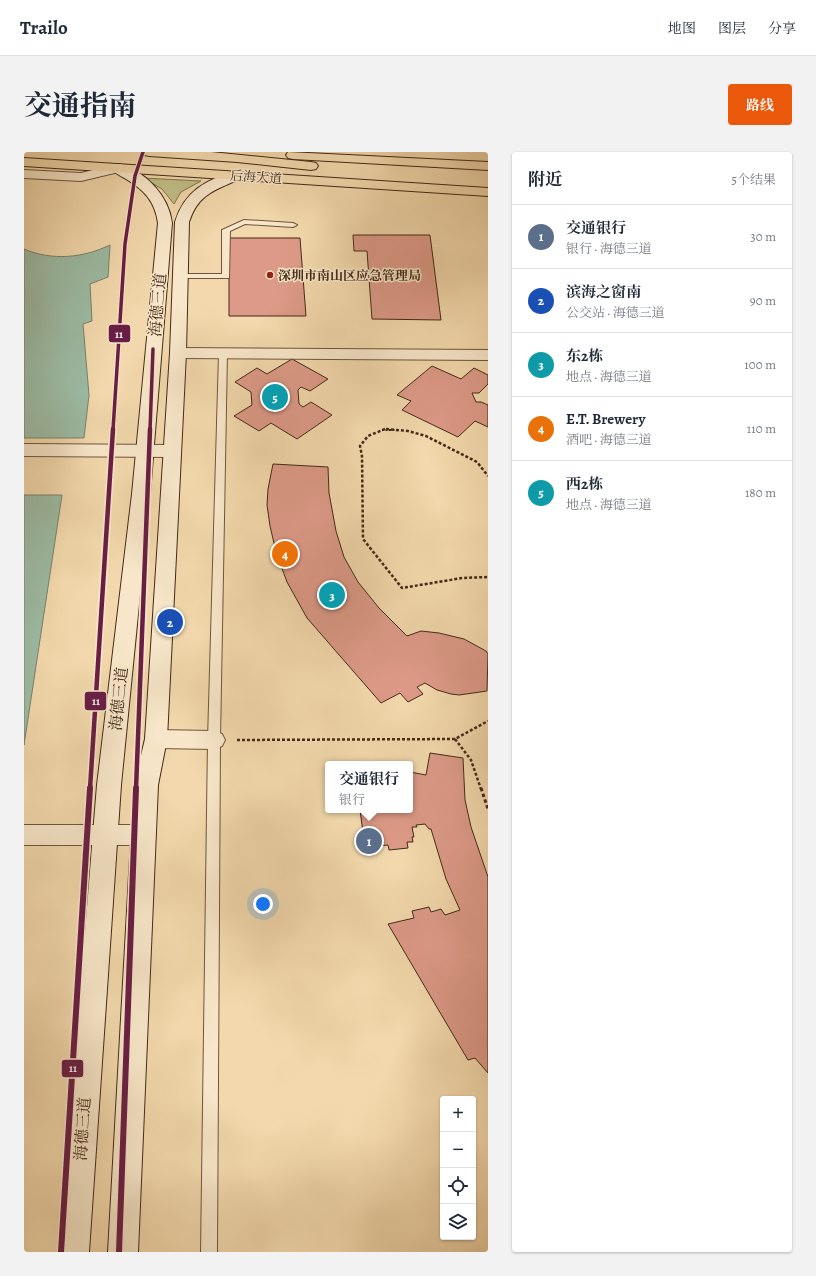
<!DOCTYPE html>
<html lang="zh">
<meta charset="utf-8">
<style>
body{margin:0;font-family:Alegreya,"Noto Serif SC",serif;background:#f2f2f3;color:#1f2937}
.controls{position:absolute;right:12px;bottom:12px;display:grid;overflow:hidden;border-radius:4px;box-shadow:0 1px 3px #0004}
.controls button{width:36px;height:36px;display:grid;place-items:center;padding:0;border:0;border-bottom:1px solid #e0e1e3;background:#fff;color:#1f2937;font:20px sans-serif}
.you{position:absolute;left:239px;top:752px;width:14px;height:14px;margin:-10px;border:3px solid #fff;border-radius:50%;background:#1a73e8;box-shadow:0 0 0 6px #1a73e833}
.badge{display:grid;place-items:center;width:26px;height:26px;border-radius:50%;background:#ea580c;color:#fff;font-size:13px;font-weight:700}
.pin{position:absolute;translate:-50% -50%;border:2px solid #fff;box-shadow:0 1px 4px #0006}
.popup{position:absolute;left:301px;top:609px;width:88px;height:52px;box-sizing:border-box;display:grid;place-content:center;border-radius:4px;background:#fff;filter:drop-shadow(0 1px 3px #0005);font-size:13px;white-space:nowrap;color:#747a83}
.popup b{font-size:15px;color:#1f2937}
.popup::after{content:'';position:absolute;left:50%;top:100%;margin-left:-8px;border:8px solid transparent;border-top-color:#fff}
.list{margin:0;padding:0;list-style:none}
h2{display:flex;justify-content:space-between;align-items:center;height:52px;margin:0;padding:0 16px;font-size:17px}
h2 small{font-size:13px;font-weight:400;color:#747a83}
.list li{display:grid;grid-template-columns:26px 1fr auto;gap:12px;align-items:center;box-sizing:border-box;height:64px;padding:0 16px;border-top:1px solid #e0e1e3}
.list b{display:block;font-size:15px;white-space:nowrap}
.list p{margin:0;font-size:13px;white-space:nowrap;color:#747a83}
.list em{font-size:13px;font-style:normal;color:#747a83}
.icon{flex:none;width:22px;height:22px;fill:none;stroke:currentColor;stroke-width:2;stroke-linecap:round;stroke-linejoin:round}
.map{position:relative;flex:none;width:464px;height:1100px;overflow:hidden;border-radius:4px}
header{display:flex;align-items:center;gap:24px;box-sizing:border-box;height:56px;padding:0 20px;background:#fff;border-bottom:1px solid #e0e1e3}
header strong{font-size:19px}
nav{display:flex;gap:22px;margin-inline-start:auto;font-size:14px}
.intro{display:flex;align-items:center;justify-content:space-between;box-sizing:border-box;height:96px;padding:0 24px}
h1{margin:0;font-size:28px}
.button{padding:10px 18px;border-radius:4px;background:#ea580c;color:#fff;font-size:14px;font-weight:700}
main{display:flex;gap:24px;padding:0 24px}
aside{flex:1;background:#fff;border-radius:4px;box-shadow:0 1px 3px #0004}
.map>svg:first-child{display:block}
.green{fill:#c0bd86;stroke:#82734e}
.water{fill:#9cbba4;stroke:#78816c}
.building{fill:#dd9a88;stroke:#432917}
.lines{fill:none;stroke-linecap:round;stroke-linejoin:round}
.service-casing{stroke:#6f553c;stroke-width:2}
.minor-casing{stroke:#6f553c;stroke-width:2}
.secondary-casing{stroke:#432917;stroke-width:2}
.primary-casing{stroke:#432917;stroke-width:2}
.path-far2{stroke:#432917;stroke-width:2;stroke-dasharray:2 1.5;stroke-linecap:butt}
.path-far1{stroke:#432917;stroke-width:2.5;stroke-dasharray:3 2;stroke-linecap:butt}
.path{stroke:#432917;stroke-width:3;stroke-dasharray:3.5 2.5;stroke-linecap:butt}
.service{fill:#f7e6c9;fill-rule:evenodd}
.minor{fill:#f7e6c9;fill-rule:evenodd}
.secondary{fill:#f7e6c9;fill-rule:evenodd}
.primary{fill:#f2d8ac;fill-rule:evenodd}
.metro-1-far2-casing{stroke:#f7e6c9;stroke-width:5.5}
.metro-1-far1-casing{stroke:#f7e6c9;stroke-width:8}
.metro-1-casing{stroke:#f7e6c9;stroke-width:9}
.metro-1-far2{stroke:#6a1d44;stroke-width:3.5}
.metro-1-far1{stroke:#6a1d44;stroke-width:4.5}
.metro-1{stroke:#6a1d44;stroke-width:6}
.poi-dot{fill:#8f2418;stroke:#f7e6c9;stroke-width:1.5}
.labels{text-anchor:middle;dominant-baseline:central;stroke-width:3;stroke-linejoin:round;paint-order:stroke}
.far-street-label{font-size:13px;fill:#432917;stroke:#f7e6c9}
.far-poi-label{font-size:13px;font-weight:bold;fill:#432917;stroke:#f7e6c9;text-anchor:start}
.street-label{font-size:16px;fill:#432917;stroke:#f7e6c9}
.line-badge{stroke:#f7e6c9;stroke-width:1.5}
.badge-label{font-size:11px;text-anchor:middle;font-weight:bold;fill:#fff}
</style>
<header>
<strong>Trailo</strong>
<nav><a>地图</a><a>图层</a><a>分享</a></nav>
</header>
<div class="intro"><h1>交通指南</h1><a class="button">路线</a></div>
<main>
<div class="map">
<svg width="464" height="1100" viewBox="0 0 464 1100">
<rect width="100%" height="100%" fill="#f2d8ac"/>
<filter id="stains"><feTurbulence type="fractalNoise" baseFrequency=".005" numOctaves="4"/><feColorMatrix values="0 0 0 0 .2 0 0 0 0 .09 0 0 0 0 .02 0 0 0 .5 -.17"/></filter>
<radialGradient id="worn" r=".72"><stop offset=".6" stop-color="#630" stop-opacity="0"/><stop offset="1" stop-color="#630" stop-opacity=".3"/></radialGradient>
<path class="green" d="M119,26l58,3 -20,11 -7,12 -12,-15z"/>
<g class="water">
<path d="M86,93l-2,32 -18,7 2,37 -9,3 6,71 -5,43h-60v-189c28,12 59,9 86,-4z"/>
<path d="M0,343h38l-38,250z"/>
</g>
<g class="building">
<path d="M329,83h77l11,85 -69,-1 -5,-68h-13z"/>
<path d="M205,86h71l6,78h-77z"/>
<path d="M268,207l36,20 -18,12 -9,-4 -3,3 1,14 4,3 8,-5 21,13 -35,24 -26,-16 -12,8 -25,-15 18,-11 -1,-13 -16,-10 22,-14 10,6z"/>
<path d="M408,214l29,13 13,-11 14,7v9l-9,9h-7l4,9h5l7,3v22l-13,-6 -17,16 -56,-27 9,-9 -14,-6z"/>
<path d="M249,312l55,3 1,26 7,38 8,26 14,25 21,26 28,28 14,-5 18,2 25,6 22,12 2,3 -1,37 -28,4 -8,-1 -14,-4 -12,-7 -8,4 6,7 -15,8 -8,-9 -19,10 -74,-85 -20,-36 -11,-30 -6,-26 -3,-21 1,-16z"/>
<path d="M406,601l33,5 2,42 6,27 17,50v196l-13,-15 -7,2 -80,-136 26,-6 -2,-7 17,-4 2,5 10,-3 4,6 15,-5 -14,-31 -15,-50h-2l-4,-5 -9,1 1,2h-5l2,10h-2l1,5h-6l1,6 -19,2 -1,-5 -23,2 -5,-37h50v-38l16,3z"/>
</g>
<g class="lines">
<defs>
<g id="service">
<path d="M220,68l49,3 4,2 -4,2 -48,-3 -15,7 -1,47h-51l-1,-2 4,-2h41v-44z"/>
<path d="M199,198l4,3 -7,387 -3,512h-16l7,-512 11,-387z"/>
</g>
<g id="minor">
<path d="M94,12l5,1 2,3 -2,3 -42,10 -57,-3v-8l57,3z"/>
<path d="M154,196l310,2v10l-310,-2 -6,-1 -2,-4 2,-4z"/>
<path d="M0,292l148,1 6,2 3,4 -3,4 -6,2 -148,-1z"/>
<path d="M132,578l58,1 8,3 3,6 -3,6 -8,3 -58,-1 -8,-3 -3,-6 3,-6z"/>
<path d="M0,673h119l8,3 4,7 -4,7 -8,3h-119z"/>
</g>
<g id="secondary">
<path d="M94,12c27,6 51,32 54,59l-22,271 -29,291 -32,467h-30l38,-467 35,-291 26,-271c-3,-22 -14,-33 -32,-44 -5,-3 -12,-6 -15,-11l2,-3z"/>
<path d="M211,20l5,1 2,3 -2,3c-25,11 -42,15 -51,43l-3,131 -19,386 -9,46 -20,467h-30l26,-467 11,-46 25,-386 5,-131c9,-30 31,-43 60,-50z"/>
</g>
<g id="primary">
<path d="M118,0h69l100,10 5,1 2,3 -2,3 -5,1 -74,-8 -88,-6 -5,-1z"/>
<path d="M264,0l200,10v8l-195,-11 -5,-1 -2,-3z"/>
<path d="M0,6l464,30v8l-464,-30z"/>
</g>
</defs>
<use href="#service" class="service-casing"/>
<use href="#minor" class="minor-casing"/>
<use href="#secondary" class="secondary-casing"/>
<use href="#primary" class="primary-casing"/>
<path class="path-far2" d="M358,278h15"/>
<g class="path-far1">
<path d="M361,277l-17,7 -8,10 2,10 1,83 39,49 60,-10 26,-1"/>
<path d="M362,277l22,2 18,5 51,26 11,14"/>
<path d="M431,587l16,21 10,29"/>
<path d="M213,588l218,-1 33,-18"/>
</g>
<path class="path" d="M457,636l7,21"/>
<use href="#service" class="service"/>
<use href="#minor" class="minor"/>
<use href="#secondary" class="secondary"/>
<use href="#primary" class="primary"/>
<defs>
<g id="metro-1-far2">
<path d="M89,278l12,-186 10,-68 8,-24"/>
<path d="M126,278l3,-81"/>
</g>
<g id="metro-1-far1">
<path d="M66,637l23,-360"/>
<path d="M112,637l14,-360"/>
</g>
<g id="metro-1">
<path d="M37,1100l29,-464"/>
<path d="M95,1100l17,-464"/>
</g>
</defs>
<use href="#metro-1-far2" class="metro-1-far2-casing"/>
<use href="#metro-1-far1" class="metro-1-far1-casing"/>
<use href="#metro-1" class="metro-1-casing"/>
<use href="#metro-1-far2" class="metro-1-far2"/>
<use href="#metro-1-far1" class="metro-1-far1"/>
<use href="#metro-1" class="metro-1"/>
</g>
<circle class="poi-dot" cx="246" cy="123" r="4"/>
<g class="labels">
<g class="far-street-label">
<text transform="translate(232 25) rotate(4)">后海大道</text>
</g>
<g class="far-poi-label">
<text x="254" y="123">深圳市南山区应急管理局</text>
</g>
<g class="street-label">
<text transform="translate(134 153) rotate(-85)">海德三道</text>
<text transform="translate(95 547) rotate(-84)">海德三道</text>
<text transform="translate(59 977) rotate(-86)">海德三道</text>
</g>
</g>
<g class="line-badge">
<rect x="84" y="172" width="23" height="19" rx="4" fill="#6a1d44"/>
<rect x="60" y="539" width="23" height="20" rx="4" fill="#6a1d44"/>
<rect x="37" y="907" width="23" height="19" rx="4" fill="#6a1d44"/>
</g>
<g class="badge-label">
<text x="95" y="186">11</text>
<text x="72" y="553">11</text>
<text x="49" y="920">11</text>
</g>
<rect width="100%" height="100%" filter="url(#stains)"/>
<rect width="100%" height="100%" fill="url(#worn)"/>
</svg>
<div class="controls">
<button>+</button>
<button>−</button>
<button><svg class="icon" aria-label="locate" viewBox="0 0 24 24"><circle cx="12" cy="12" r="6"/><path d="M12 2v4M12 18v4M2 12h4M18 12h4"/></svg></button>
<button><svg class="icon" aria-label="layers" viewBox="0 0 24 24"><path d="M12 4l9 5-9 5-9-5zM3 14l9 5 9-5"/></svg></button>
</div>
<div class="you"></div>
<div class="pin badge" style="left:345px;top:689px;background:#5c6f8a">1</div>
<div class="popup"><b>交通银行</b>银行</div>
<div class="pin badge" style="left:146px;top:470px;background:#1a4fb4">2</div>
<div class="pin badge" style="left:308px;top:443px;background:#0f9aa8">3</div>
<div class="pin badge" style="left:261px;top:402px;background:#e8710a">4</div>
<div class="pin badge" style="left:251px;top:245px;background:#0f9aa8">5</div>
</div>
<aside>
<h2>附近<small>5个结果</small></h2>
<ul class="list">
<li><span class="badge" style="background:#5c6f8a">1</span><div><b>交通银行</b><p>银行 · 海德三道</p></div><em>30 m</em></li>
<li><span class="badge" style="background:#1a4fb4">2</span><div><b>滨海之窗南</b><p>公交站 · 海德三道</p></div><em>90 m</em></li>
<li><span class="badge" style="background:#0f9aa8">3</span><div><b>东2栋</b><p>地点 · 海德三道</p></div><em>100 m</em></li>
<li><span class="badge" style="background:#e8710a">4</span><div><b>E.T. Brewery</b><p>酒吧 · 海德三道</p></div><em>110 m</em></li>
<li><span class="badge" style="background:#0f9aa8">5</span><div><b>西2栋</b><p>地点 · 海德三道</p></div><em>180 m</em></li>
</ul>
</aside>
</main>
